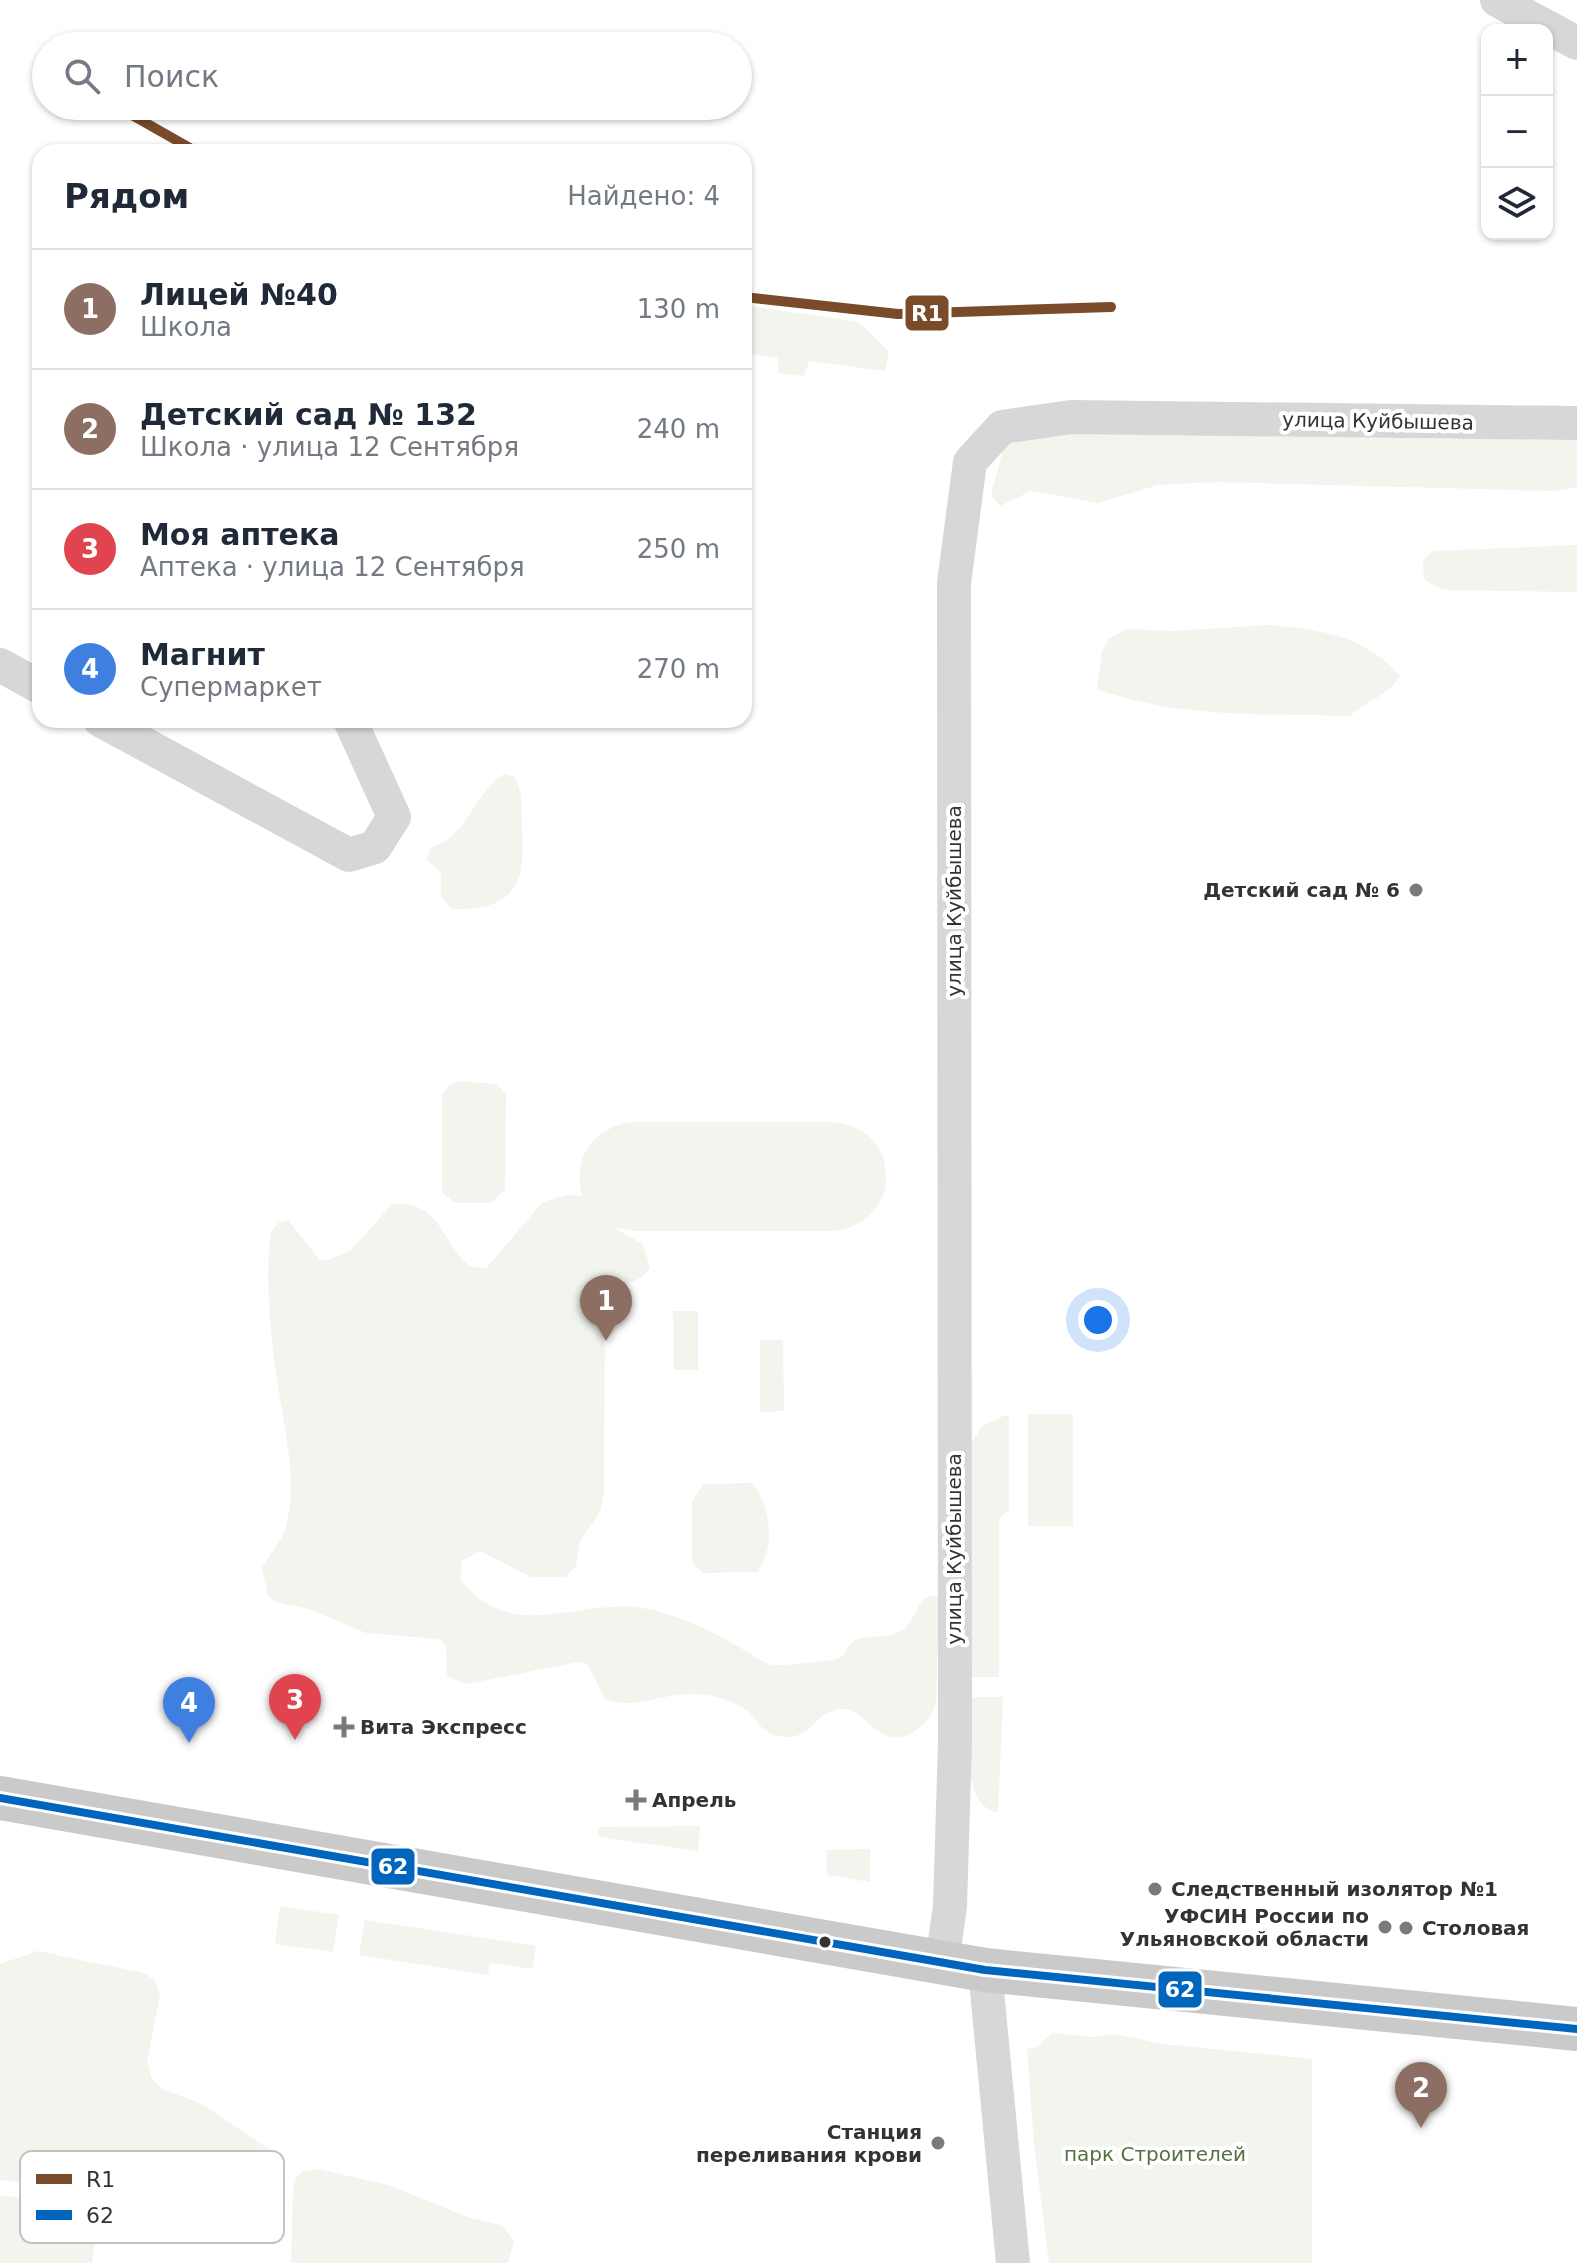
<!DOCTYPE html>
<html lang="ru">
<meta charset="utf-8">
<style>
body{margin:0;font-family:"DejaVu Sans",sans-serif;background:#f2f2f3;color:#1f2937}
.controls{position:absolute;right:24px;top:24px;display:grid;overflow:hidden;border-radius:16px;box-shadow:0 2px 6px #0004}
.controls button{width:72px;height:72px;display:grid;place-items:center;padding:0;border:0;border-bottom:2px solid #e0e1e3;background:#fff;color:#1f2937;font:40px sans-serif}
.you{position:absolute;left:1098px;top:1320px;width:28px;height:28px;margin:-20px;border:6px solid #fff;border-radius:50%;background:#1a73e8;box-shadow:0 0 0 12px #1a73e833}
.badge{display:grid;place-items:center;width:52px;height:52px;border-radius:50%;background:#7a7a7a;color:#fff;font-size:26px;font-weight:700}
.pin{position:absolute;translate:-50% -66px;filter:drop-shadow(0 2px 4px #0008)}
.pin::after{content:'';position:absolute;top:42px;width:28px;height:24px;background:inherit;clip-path:polygon(0 0,100% 0,50% 100%)}
.list{margin:0;padding:0;list-style:none}
h2{display:flex;justify-content:space-between;align-items:center;height:104px;margin:0;padding:0 32px;font-size:34px}
h2 small{font-size:26px;font-weight:400;color:#747a83}
.list li{display:grid;grid-template-columns:52px 1fr auto;gap:24px;align-items:center;box-sizing:border-box;height:120px;padding:0 32px;border-top:2px solid #e0e1e3}
.list b{display:block;font-size:30px;white-space:nowrap}
.list p{margin:0;font-size:26px;white-space:nowrap;color:#747a83}
.list em{font-size:26px;font-style:normal;color:#747a83}
.icon{flex:none;width:44px;height:44px;fill:none;stroke:currentColor;stroke-width:2;stroke-linecap:round;stroke-linejoin:round}
.map{position:relative;flex:none;width:1577px;height:2263px;overflow:hidden}
.search{position:absolute;background:#fff;box-shadow:0 2px 6px #0004;left:32px;top:32px;width:720px;height:88px;display:flex;align-items:center;gap:20px;box-sizing:border-box;padding:0 28px;border-radius:44px;color:#747a83;font-size:30px}
.panel{position:absolute;background:#fff;box-shadow:0 2px 6px #0004;left:32px;top:144px;width:720px;height:584px;border-radius:24px}
.map>svg:first-child{display:block}
.green{fill:#f1f5ed}
.lines{fill:none;stroke-linecap:round;stroke-linejoin:round}
.minor{stroke:#d7d7d7;stroke-width:34}
.major{stroke:#cacaca;stroke-width:44}
.bus-1-casing{stroke:#fff;stroke-width:14}
.bus-1{stroke:#0065bd;stroke-width:8}
.rail-1-casing{stroke:#fff;stroke-width:16}
.rail-1{stroke:#7a4b2a;stroke-width:10}
.poi-dot{fill:#7a7a7a;stroke:#fff;stroke-width:3}
.bus-dot{fill:#333;stroke:#fff;stroke-width:3}
.labels{text-anchor:middle;dominant-baseline:central;stroke-width:8;stroke-linejoin:round;paint-order:stroke}
.street-label{font-size:20px;fill:#333;stroke:#fff}
.poi-label{font-size:20px;font-weight:bold;fill:#333;stroke:#fff;text-anchor:start}
.park-label{font-size:20px;fill:#56703f;stroke:#fff}
.key{fill:#fff;stroke:#c2c2c2;stroke-width:2}
.key-label{font-size:22px;fill:#333}
.line-badge{stroke:#fff;stroke-width:3}
.badge-label{font-size:22px;text-anchor:middle;font-weight:bold;fill:#fff}
</style>
<div class="map">
<svg width="1577" height="2263" viewBox="0 0 1577 2263">
<rect width="100%" height="100%" fill="#fff"/>
<g class="green">
<path d="M744,305l115,17 30,30 -4,19 -76,-10 -5,15 -26,-3v-15l-34,-5z"/>
<path d="M1577,428v59l-22,4 -337,-9 -60,3 -60,18 -67,-12 -31,15 -9,-11 12,-45 20,-20 426,9z"/>
<path d="M1577,545v47l-134,-2 -18,-10c-3,-14 -5,-22 9,-29z"/>
<path d="M1270,625c51,5 95,10 130,51 -12,19 -33,25 -50,40 -88,-3 -169,3 -253,-27l5,-38 7,-12 17,-10 47,2z"/>
<path d="M504,774l11,3c9,18 6,36 7,56 4,56 -12,77 -70,76l-11,-12v-25l-14,-12 3,-12c40,-13 41,-52 74,-74z"/>
<path d="M459,1081l38,3 9,10 -1,95 -14,14h-36l-13,-11v-97l9,-11z"/>
<path d="M632,1122h202c69,6 70,101 0,109h-200l-21,-4 30,17 7,24c-12,19 -35,12 -45,32l-1,192 -4,20 -20,29 -4,25 -11,11h-34l-51,-26 -18,10 -2,18c52,67 115,19 182,29 35,6 64,20 95,38 12,6 24,17 37,19 7,1 63,-4 66,-7 6,-5 8,-13 15,-18 15,-5 38,-1 50,-12 11,-10 12,-30 29,-33l5,4 -3,103c-4,14 -9,20 -21,29 -36,24 -50,-26 -76,-22 -27,4 -27,36 -65,26 -13,-4 -17,-16 -27,-24 -14,-11 -34,-16 -52,-17 -31,-2 -59,17 -90,5l-17,-34 -9,-3 -113,22 -19,-8 -1,-31 -7,-6 -73,-6 -54,-23 -36,-8 -8,-6 -6,-28c7,-14 20,-26 24,-42 13,-50 -4,-104 -10,-153 -6,-44 -11,-97 -5,-141l8,-10 9,-2 31,39 7,2 25,-11 41,-46c46,-3 46,29 72,57l7,6 15,1 57,-66 23,-7 16,1c-10,-39 11,-68 50,-74z"/>
<path d="M673,1311h25v59h-24z"/>
<path d="M760,1340h23l1,71 -24,1z"/>
<rect x="1028" y="1414" width="45" height="112"/>
<path d="M1006,1415l3,2v92l-10,9v159h-28v-233l11,-18z"/>
<path d="M752,1483c19,23 24,65 5,89l-54,1 -11,-11v-61l12,-17z"/>
<path d="M970,1697h33l-5,116c-40,-8 -28,-86 -28,-116z"/>
<path d="M700,1826l-2,25 -99,-14 -1,-10z"/>
<path d="M870,1849v33l-43,-7 -1,-25z"/>
<path d="M280,1906l59,9 -6,37 -58,-8z"/>
<path d="M365,1920l171,26 -4,23 -42,-6 -2,12 -129,-20z"/>
<path d="M38,1951l105,22 12,7 5,15 -13,66 5,18 10,10 40,15 67,45 -3,13 -35,-8 -5,24 35,9 -5,17 -18,8 -238,-32v-216z"/>
<path d="M1052,2033l41,4 21,-3 49,10 149,15v204h-263l-15,-119 -7,-95 10,-2z"/>
<path d="M319,2169l69,16 82,33 32,7 12,16 -6,22h-217l2,-72 3,-13 7,-7z"/>
<path d="M0,2195l90,12 9,5 -7,51h-92z"/>
</g>
<g class="lines">
<g class="minor">
<path d="M1497,0l80,43"/>
<path d="M0,665l40,22"/>
<path d="M100,720l249,135 26,-8 19,-30 -44,-97"/>
<path d="M942,1963l8,-57 5,-164 -1,-1159 16,-121 32,-35 69,-10 506,6"/>
<path d="M985,1970l28,293"/>
</g>
<path class="major" d="M0,1798l985,172 592,59"/>
<defs>
<path id="bus-1" d="M0,1798l985,172 592,59"/>
</defs>
<use href="#bus-1" class="bus-1-casing"/>
<use href="#bus-1" class="bus-1"/>
<defs>
<g id="rail-1">
<path d="M116,106l81,46"/>
<path d="M744,297l154,17 213,-7"/>
</g>
</defs>
<use href="#rail-1" class="rail-1-casing"/>
<use href="#rail-1" class="rail-1"/>
</g>
<g class="poi-dot">
<circle cx="1416" cy="890" r="8"/>
<path d="M340 1715h8v8h8v8h-8v8h-8v-8h-8v-8h8z"/>
<path d="M632 1788h8v8h8v8h-8v8h-8v-8h-8v-8h8z"/>
<circle cx="1155" cy="1889" r="8"/>
<circle cx="1385" cy="1927" r="8"/>
<circle cx="1406" cy="1928" r="8"/>
<circle cx="938" cy="2143" r="8"/>
</g>
<circle class="bus-dot" cx="825" cy="1942" r="7"/>
<g class="labels">
<g class="street-label">
<text transform="translate(1378 421) rotate(1)">улица Куйбышева</text>
<text transform="translate(954 901) rotate(-90)">улица Куйбышева</text>
<text transform="translate(954 1549) rotate(-90)">улица Куйбышева</text>
</g>
<g class="poi-label">
<text x="1400" y="890" text-anchor="end">Детский сад № 6</text>
<text x="360" y="1727">Вита Экспресс</text>
<text x="652" y="1800">Апрель</text>
<text x="1171" y="1889">Следственный изолятор №1</text>
<text x="1369" y="1916" text-anchor="end">УФСИН России по<tspan x="1369" dy="23">Ульяновской области</tspan></text>
<text x="1422" y="1928">Столовая</text>
<text x="922" y="2132" text-anchor="end">Станция<tspan x="922" dy="23">переливания крови</tspan></text>
</g>
<g class="park-label">
<text x="1155" y="2154">парк Строителей</text>
</g>
</g>
<rect x="20" y="2151" width="264" height="92" rx="12" class="key"/>
<rect x="36" y="2174" width="36" height="10" fill="#7a4b2a"/>
<rect x="36" y="2210" width="36" height="10" fill="#0065bd"/>
<g class="key-label">
<text x="86" y="2187">R1</text>
<text x="86" y="2223">62</text>
</g>
<g class="line-badge">
<rect x="904" y="294" width="46" height="38" rx="8" fill="#7a4b2a"/>
<rect x="370" y="1847" width="46" height="39" rx="8" fill="#0065bd"/>
<rect x="1157" y="1970" width="46" height="39" rx="8" fill="#0065bd"/>
</g>
<g class="badge-label">
<text x="927" y="321">R1</text>
<text x="393" y="1874">62</text>
<text x="1180" y="1997">62</text>
</g>
</svg>
<div class="controls">
<button>+</button>
<button>−</button>
<button><svg class="icon" aria-label="layers" viewBox="0 0 24 24"><path d="M12 4l9 5-9 5-9-5zM3 14l9 5 9-5"/></svg></button>
</div>
<div class="you"></div>
<div class="pin badge" style="left:606px;top:1341px;background:#8d6e63">1</div>
<div class="pin badge" style="left:1421px;top:2128px;background:#8d6e63">2</div>
<div class="pin badge" style="left:295px;top:1740px;background:#e0444e">3</div>
<div class="pin badge" style="left:189px;top:1743px;background:#3f7fe0">4</div>
<div class="search"><svg class="icon" aria-label="search" viewBox="0 0 24 24"><circle cx="10" cy="10" r="6"/><path d="M15 15l6 6"/></svg>Поиск</div>
<section class="panel">
<h2>Рядом<small>Найдено: 4</small></h2>
<ul class="list">
<li><span class="badge" style="background:#8d6e63">1</span><div><b>Лицей №40</b><p>Школа</p></div><em>130 m</em></li>
<li><span class="badge" style="background:#8d6e63">2</span><div><b>Детский сад № 132</b><p>Школа · улица 12 Сентября</p></div><em>240 m</em></li>
<li><span class="badge" style="background:#e0444e">3</span><div><b>Моя аптека</b><p>Аптека · улица 12 Сентября</p></div><em>250 m</em></li>
<li><span class="badge" style="background:#3f7fe0">4</span><div><b>Магнит</b><p>Супермаркет</p></div><em>270 m</em></li>
</ul>
</section>
</div>
